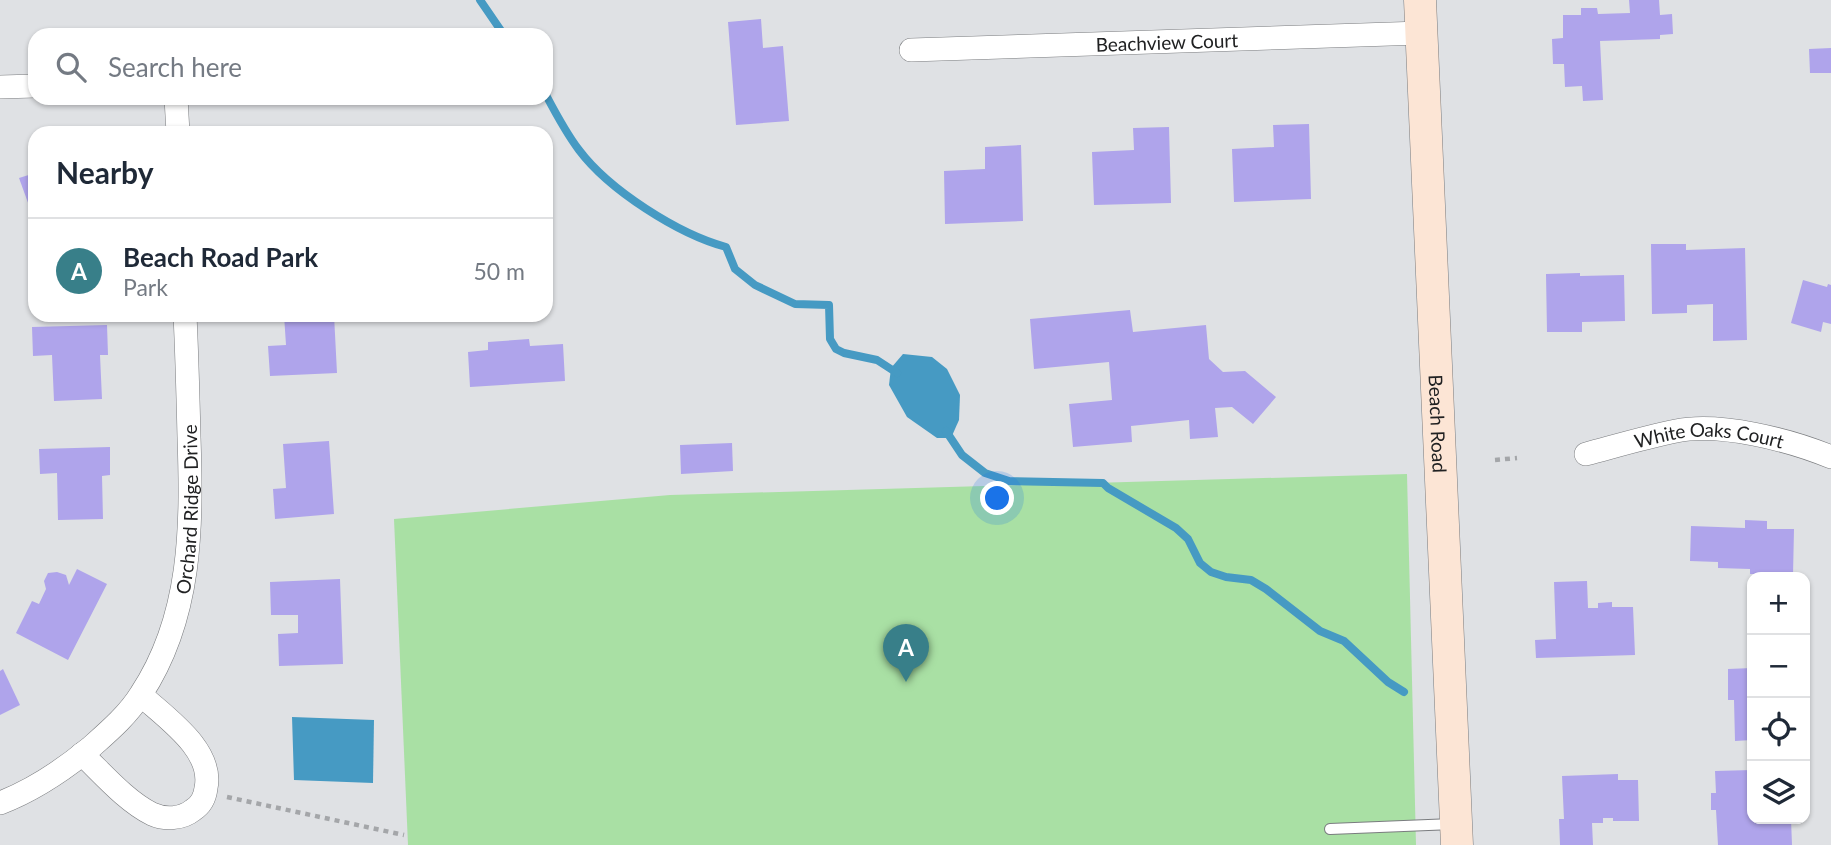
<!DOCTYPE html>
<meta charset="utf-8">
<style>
body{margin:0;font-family:Lato,sans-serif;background:#f2f2f3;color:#1f2937}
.controls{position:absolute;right:21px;bottom:21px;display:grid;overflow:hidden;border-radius:14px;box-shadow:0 2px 5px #0004}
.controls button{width:63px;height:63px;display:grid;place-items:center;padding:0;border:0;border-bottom:2px solid #e0e1e3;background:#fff;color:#1f2937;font:35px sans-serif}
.you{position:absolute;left:998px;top:499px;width:24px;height:24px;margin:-18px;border:5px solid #fff;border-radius:50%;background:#1a73e8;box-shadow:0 0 0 10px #1a73e833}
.badge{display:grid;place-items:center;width:46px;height:46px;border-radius:50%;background:#387f89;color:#fff;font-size:23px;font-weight:700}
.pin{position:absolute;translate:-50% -58px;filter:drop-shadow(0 2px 4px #0008)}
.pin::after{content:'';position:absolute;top:37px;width:24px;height:21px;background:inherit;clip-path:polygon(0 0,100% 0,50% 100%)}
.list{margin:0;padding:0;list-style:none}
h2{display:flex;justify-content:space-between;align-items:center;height:91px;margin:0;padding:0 28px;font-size:30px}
h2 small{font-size:23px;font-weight:400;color:#747a83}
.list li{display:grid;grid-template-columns:46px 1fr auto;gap:21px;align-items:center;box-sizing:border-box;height:105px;padding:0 28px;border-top:2px solid #e0e1e3}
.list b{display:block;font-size:26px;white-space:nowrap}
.list p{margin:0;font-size:23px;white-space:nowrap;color:#747a83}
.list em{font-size:23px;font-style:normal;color:#747a83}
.icon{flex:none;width:38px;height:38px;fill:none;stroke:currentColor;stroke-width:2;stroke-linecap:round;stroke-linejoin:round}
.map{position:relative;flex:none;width:1831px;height:845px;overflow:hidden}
.search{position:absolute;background:#fff;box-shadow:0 2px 5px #0004;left:28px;top:28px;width:525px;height:77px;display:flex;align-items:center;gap:18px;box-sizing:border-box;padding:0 24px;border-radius:21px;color:#747a83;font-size:26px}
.panel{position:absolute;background:#fff;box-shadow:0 2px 5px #0004;left:28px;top:126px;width:525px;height:196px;border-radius:21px}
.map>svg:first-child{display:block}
.green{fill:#a9e0a4}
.water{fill:#469ac3}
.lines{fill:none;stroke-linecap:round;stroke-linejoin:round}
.stream{stroke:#469ac3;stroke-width:8}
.building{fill:#afa4eb}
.lane-casing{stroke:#7a7c7f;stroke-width:12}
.street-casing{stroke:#7a7c7f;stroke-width:24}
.secondary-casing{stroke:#7a7c7f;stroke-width:33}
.path{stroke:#a4a6a9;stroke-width:4.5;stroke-dasharray:5 5;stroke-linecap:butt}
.lane{stroke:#fff;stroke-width:10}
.street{stroke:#fff;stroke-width:23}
.secondary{stroke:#fce5d5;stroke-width:32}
.labels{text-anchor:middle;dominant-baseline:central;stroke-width:7;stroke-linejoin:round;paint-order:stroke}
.street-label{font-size:19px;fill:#202122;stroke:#dfe1e4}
</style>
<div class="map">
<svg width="1831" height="845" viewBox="0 0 1831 845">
<rect width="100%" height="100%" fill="#dfe1e4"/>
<path class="green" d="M1407,474l9,371h-1008l-14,-326 276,-24z"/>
<g class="water">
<path d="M903,354l29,3 15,12 13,26 -1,25 -8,18h-14l-30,-21 -18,-32 2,-17z"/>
<path d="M292,717l82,3 -1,63 -79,-3z"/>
</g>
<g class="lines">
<g class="stream">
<path d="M480,0l24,35"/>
<path d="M546,95c10,19 20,38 33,55 30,40 99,84 147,97l9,22 20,16 40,19 34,1 1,34 6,10 8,4 33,7 20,13"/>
<path d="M946,431l16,24 23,18 24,8 94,2 5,5 68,40 12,11 12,24 11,9 15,5 25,3 15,9 54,42 24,10 44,41 16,10"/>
</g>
</g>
<g class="building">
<path d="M1629,0h30l1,15 12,-1 1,20 -13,1v4l-60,2 3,59 -20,1 -1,-15 -17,1 -1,-23h-11l-1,-25 11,-1v-23h18v-7h16l1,6 32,-1z"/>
<path d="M761,19l2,29 20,-2 6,75 -53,4 -8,-103z"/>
<path d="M1831,48v25h-21l-1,-24z"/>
<path d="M1309,124l2,75 -77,3 -2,-53 42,-2 -1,-22z"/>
<path d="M1169,127l2,76 -77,2 -2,-53 42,-2 -1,-22z"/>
<path d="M1021,145l2,76 -78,3 -1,-53 41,-2v-22z"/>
<path d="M35,173v49l-16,-44z"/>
<path d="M1651,244h35v6l59,-2 2,92 -34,1v-37l-26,1v8l-35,1z"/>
<path d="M1580,273v3l44,-1 1,46 -43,1v10h-35l-1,-58z"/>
<path d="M1803,280l24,7 1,-3 3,1v39l-8,-2 -2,10 -30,-9z"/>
<path d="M1130,310l3,22 73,-7 3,34 14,13 22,-1 31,26 -23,27 -21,-17 -17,1 3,29 -28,2 -1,-19 -58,6 1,16 -59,5 -4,-43 43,-4 -3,-38 -75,7 -4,-50z"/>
<path d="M284,315h50l3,58 -67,3 -2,-30 18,-1z"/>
<path d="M107,325l1,30h-8l2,44 -48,2 -2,-46 -19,1 -1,-29z"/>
<path d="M529,339l1,7 33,-2 2,37 -95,6 -2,-35 20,-2v-8z"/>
<path d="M329,441l5,73 -59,5 -2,-30 13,-1 -3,-44z"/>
<path d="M732,443l1,28 -52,3 -1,-29z"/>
<path d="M110,447v28l-8,1 1,43 -45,1 -1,-47 -17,1 -1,-25z"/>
<path d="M1745,520l22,1v8h27l-1,46 -43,-1v-5l-32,-1v-6l-28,-1 1,-35 54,2z"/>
<path d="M77,569l30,15 -39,76 -52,-27 16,-32 7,3 7,-15 -2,-8 4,-8 9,-1 9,3 3,10z"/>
<path d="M340,579l3,85 -64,2 -1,-32 20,-1v-18h-27l-1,-33z"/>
<path d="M1587,581l1,27h10v-5l14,-1v5h21l2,48 -99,3 -1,-18 21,-1 -2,-57z"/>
<path d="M1752,668v72l-17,1 -1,-41h-6v-31z"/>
<path d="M3,669l17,36 -20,10v-44z"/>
<path d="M1752,770v49h39l1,26h-74l-2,-35h-5v-17h5l-1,-22z"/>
<path d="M1618,774v6h20l1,41h-26v-3h-10v5h-11l1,22h-33l-1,-26h5l-2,-43z"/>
</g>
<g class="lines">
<defs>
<path id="lane" d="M1330,829l123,-5"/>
<g id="street">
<path id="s1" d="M911,50l510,-17"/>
<path d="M0,87l35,-1"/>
<path d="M176,98l2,35"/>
<path id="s2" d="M1586,454c30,-8 60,-17 90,-23 44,-9 114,9 155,26"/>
<path d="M82,754c21,20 44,47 70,60 13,6 30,5 41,-4 8,-5 12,-13 13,-22 8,-38 -40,-70 -65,-93"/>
<path id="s3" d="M0,803c34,-13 62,-32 90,-55 18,-16 38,-33 51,-54 51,-77 51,-168 48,-257 -1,-41 -2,-81 -4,-122"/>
</g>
<g id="secondary">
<path id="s4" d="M1420,0l37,845"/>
</g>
</defs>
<use href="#lane" class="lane-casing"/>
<use href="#street" class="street-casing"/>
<use href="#secondary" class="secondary-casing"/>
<g class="path">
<path d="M1495,460l22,-2"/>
<path d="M227,797l177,38"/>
</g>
<use href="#lane" class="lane"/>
<use href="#street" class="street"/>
<use href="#secondary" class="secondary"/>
</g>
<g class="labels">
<g class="street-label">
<text stroke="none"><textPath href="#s1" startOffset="256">Beachview Court</textPath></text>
<text stroke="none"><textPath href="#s4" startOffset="424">Beach Road</textPath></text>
<text stroke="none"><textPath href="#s2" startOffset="126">White Oaks Court</textPath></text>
<text stroke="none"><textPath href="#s3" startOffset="374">Orchard Ridge Drive</textPath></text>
</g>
</g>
</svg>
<div class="controls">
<button>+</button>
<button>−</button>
<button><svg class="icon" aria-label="locate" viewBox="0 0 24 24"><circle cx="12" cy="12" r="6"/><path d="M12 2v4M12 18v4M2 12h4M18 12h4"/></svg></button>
<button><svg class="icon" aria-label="layers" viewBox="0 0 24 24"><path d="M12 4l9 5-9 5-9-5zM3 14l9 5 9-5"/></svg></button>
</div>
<div class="you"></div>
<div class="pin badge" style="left:906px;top:682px">A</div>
<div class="search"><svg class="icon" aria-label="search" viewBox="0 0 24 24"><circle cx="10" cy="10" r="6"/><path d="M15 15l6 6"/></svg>Search here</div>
<section class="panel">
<h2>Nearby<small></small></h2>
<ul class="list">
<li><span class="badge">A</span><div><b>Beach Road Park</b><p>Park</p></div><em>50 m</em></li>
</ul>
</section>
</div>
